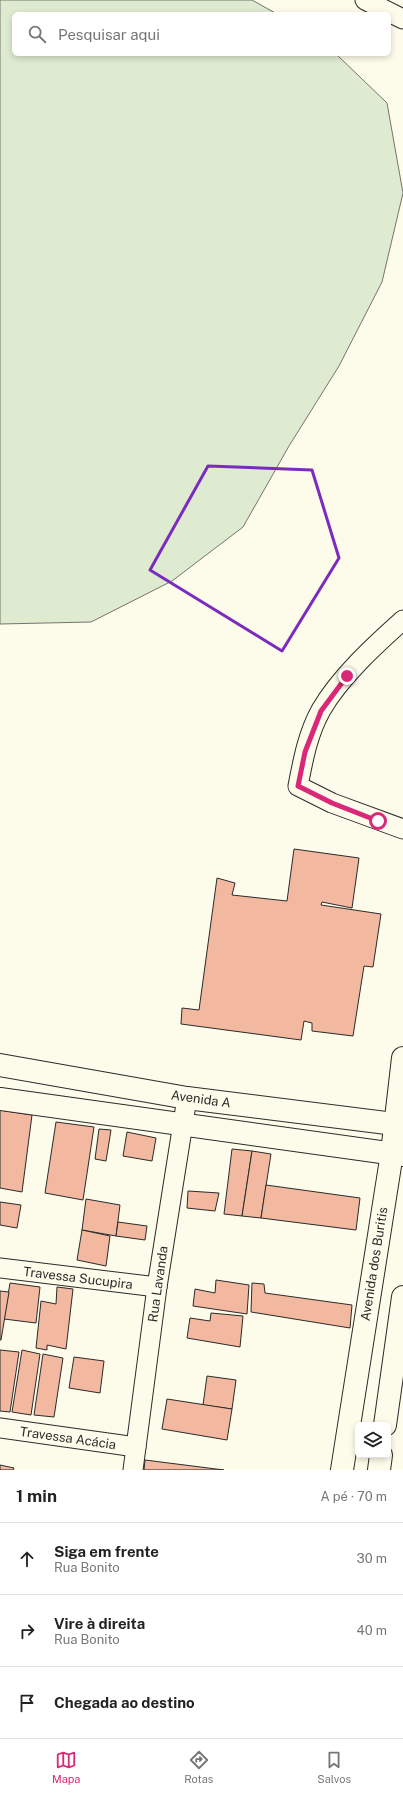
<!DOCTYPE html>
<html lang="pt">
<meta charset="utf-8">
<style>
body{margin:0;font-family:"Public Sans",sans-serif;background:#f6f6f6;color:#222}
.controls{position:absolute;right:12px;bottom:12px;display:grid;overflow:hidden;border-radius:6px;box-shadow:0 2px 6px #0003}
.controls button{width:36px;height:36px;display:grid;place-items:center;padding:0;border:0;border-bottom:1px solid #e0e0e0;background:#fff;color:#222;font:20px sans-serif}
.stop{position:absolute;width:12px;height:12px;margin:-9px;border:3px solid #db2777;border-radius:50%;background:#fff}
.stop.end{background:#db2777;border-color:#fff;box-shadow:0 1px 4px #0008}
.list{margin:0;padding:0;list-style:none}
h2{display:flex;justify-content:space-between;align-items:center;height:52px;margin:0;padding:0 16px;font-size:17px}
h2 small{font-size:13px;font-weight:400;color:#767676}
.list li{display:grid;grid-template-columns:26px 1fr auto;gap:12px;align-items:center;box-sizing:border-box;height:72px;padding:0 16px;border-top:1px solid #e0e0e0}
.list b{display:block;font-size:15px;white-space:nowrap}
.list p{margin:0;font-size:13px;white-space:nowrap;color:#767676}
.list em{font-size:13px;font-style:normal;color:#767676}
.icon{flex:none;width:22px;height:22px;fill:none;stroke:currentColor;stroke-width:2;stroke-linecap:round;stroke-linejoin:round}
.map{position:relative;flex:none;width:403px;height:1470px;overflow:hidden}
.search{position:absolute;background:#fff;box-shadow:0 2px 6px #0003;left:12px;right:12px;top:12px;height:44px;display:flex;align-items:center;gap:10px;box-sizing:border-box;padding:0 14px;border-radius:6px;color:#767676;font-size:15px}
.sheet{height:268px;background:#fff}
nav{display:flex;justify-content:space-around;align-items:center;box-sizing:border-box;height:56px;border-top:1px solid #e0e0e0;background:#fff;font-size:11px;color:#767676}
nav a{display:grid;justify-items:center;gap:2px}
nav .on{color:#db2777}
.map>svg:first-child{display:block}
.green{fill:#deebd1;stroke:#74746e}
.building{fill:#f2b8a0;stroke:#2b2b2b}
.lines{fill:none;stroke-linecap:round;stroke-linejoin:round}
.minor-casing{stroke:#2b2b2b;stroke-width:21}
.tertiary-casing{stroke:#2b2b2b;stroke-width:24}
.secondary-casing{stroke:#2b2b2b;stroke-width:24}
.minor{stroke:#fdfbea;stroke-width:19}
.tertiary{stroke:#fdfbea;stroke-width:22}
.secondary{stroke:#fdfbea;stroke-width:22}
.route{stroke:#db2777;stroke-width:5}
.marked{fill:none;stroke:#7b2cbf;stroke-width:3;stroke-linejoin:round}
.labels{text-anchor:middle;dominant-baseline:central;stroke-width:3;stroke-linejoin:round;paint-order:stroke}
.street-label{font-size:13px;fill:#2b2b2b;stroke:#fdfbea}
</style>
<div class="map">
<svg width="403" height="1470" viewBox="0 0 403 1470">
<rect width="100%" height="100%" fill="#fdfbea"/>
<path class="green" d="M0,0h252l25,14h-263v40h322l51,49 16,90 -21,89 -43,84 -50,80 -46,81 -71,54 -81,41 -91,2z"/>
<g class="building">
<path d="M294,849l65,9 -7,50 -30,-6 -1,3 60,9 -8,53 -9,-1 -11,70 -41,-5v-8l-8,-2 -3,19 -120,-16 1,-16 17,2 18,-132 18,5 -3,12 55,6z"/>
<path d="M0,1110l32,5 -10,77 -22,-4z"/>
<path d="M56,1122l38,5 -11,73 -38,-7z"/>
<path d="M99,1129l12,1 -5,31 -11,-2z"/>
<path d="M127,1132l29,6 -4,23 -29,-5z"/>
<path d="M232,1149l20,2 -10,65 -18,-2z"/>
<path d="M252,1151l19,3 -10,64 -19,-2z"/>
<path d="M266,1185l94,13 -4,32 -95,-12z"/>
<path d="M188,1191l31,2 -4,18 -28,-3z"/>
<path d="M86,1199l34,6 -4,31 -34,-6z"/>
<path d="M0,1202l21,3 -4,23 -17,-3z"/>
<path d="M118,1222l29,4 -2,14 -29,-4z"/>
<path d="M82,1230l28,6 -4,30 -29,-6z"/>
<path d="M216,1280l33,5 -2,29 -54,-8 2,-17 20,4z"/>
<path d="M10,1283l30,4 -4,36 -32,-4z"/>
<path d="M252,1283l12,1 1,9 87,12 -2,23 -99,-16z"/>
<path d="M57,1287l16,2 -7,60 -19,-4v5l-11,-2 5,-47 15,3z"/>
<path d="M0,1291l9,1 -8,48h-1z"/>
<path d="M211,1313l32,3 -3,31 -53,-9 3,-20 20,3z"/>
<path d="M0,1350l19,2 -9,60 -10,-1z"/>
<path d="M22,1350l18,4 -9,61 -19,-3z"/>
<path d="M43,1354l20,4 -9,59 -20,-2z"/>
<path d="M74,1357l30,4 -4,32 -31,-5z"/>
<path d="M207,1376l29,4 -4,29 -29,-4z"/>
<path d="M167,1399l65,10 -5,31 -65,-11z"/>
<path d="M145,1460l79,10h-80z"/>
<path d="M0,1465l14,3 -1,2h-13z"/>
</g>
<g class="lines">
<defs>
<g id="minor">
<path d="M365,0l38,19"/>
<path d="M403,620c-28,25 -63,57 -82,90 -13,23 -18,50 -23,76l34,17 71,26"/>
<path d="M0,1268l157,19"/>
<path d="M0,1428l136,19"/>
<path d="M133,1470l24,-183 30,-189"/>
</g>
<g id="tertiary">
<path d="M0,1065l187,33 216,27"/>
<path d="M0,1099l403,56"/>
</g>
<g id="secondary">
<path d="M385,1425l18,-128"/>
<path d="M342,1470l50,-317 11,-95"/>
<path d="M379,1470l2,-15"/>
</g>
</defs>
<use href="#minor" class="minor-casing"/>
<use href="#tertiary" class="tertiary-casing"/>
<use href="#secondary" class="secondary-casing"/>
<use href="#minor" class="minor"/>
<use href="#tertiary" class="tertiary"/>
<use href="#secondary" class="secondary"/>
</g>
<g class="lines">
<path class="route" d="M347,676l-26,35 -16,41 -7,34 34,17 46,18"/>
</g>
<path class="marked" d="M208,466l104,4 27,88 -57,93 -132,-81z"/>
<g class="labels">
<g class="street-label">
<text transform="translate(201 1099) rotate(8)">Avenida A</text>
<text transform="translate(374 1264) rotate(-81)">Avenida dos Buritis</text>
<text transform="translate(78 1278) rotate(7)">Travessa Sucupira</text>
<text transform="translate(158 1284) rotate(-82)">Rua Lavanda</text>
<text transform="translate(68 1438) rotate(8)">Travessa Acácia</text>
</g>
</g>
</svg>
<div class="controls">
<button><svg class="icon" aria-label="layers" viewBox="0 0 24 24"><path d="M12 4l9 5-9 5-9-5zM3 14l9 5 9-5"/></svg></button>
</div>
<div class="stop" style="left:378px;top:821px"></div>
<div class="stop end" style="left:347px;top:676px"></div>
<div class="search"><svg class="icon" aria-label="search" viewBox="0 0 24 24"><circle cx="10" cy="10" r="6"/><path d="M15 15l6 6"/></svg>Pesquisar aqui</div>
</div>
<section class="sheet">
<h2>1 min<small>A pé · 70 m</small></h2>
<ul class="list">
<li><svg class="icon" aria-label="ahead" viewBox="0 0 24 24"><path d="M12 20V5M6 11l6-6 6 6"/></svg><div><b>Siga em frente</b><p>Rua Bonito</p></div><em>30 m</em></li>
<li><svg class="icon" aria-label="right" viewBox="0 0 24 24"><path d="M7 20v-9h11M14 6l5 5-5 5"/></svg><div><b>Vire à direita</b><p>Rua Bonito</p></div><em>40 m</em></li>
<li><svg class="icon" aria-label="arrive" viewBox="0 0 24 24"><path d="M6 21V4h12l-3 4 3 4H6"/></svg><div><b>Chegada ao destino</b></div></li>
</ul>
</section>
<nav>
<a class="on"><svg class="icon" aria-label="map" viewBox="0 0 24 24"><path d="M3 6l6-2 6 2 6-2v14l-6 2-6-2-6 2zM9 4v14M15 6v14"/></svg>Mapa</a>
<a><svg class="icon" aria-label="directions" viewBox="0 0 24 24"><path d="M12 3l9 9-9 9-9-9zM9 14v-3h6M13 9l2 2-2 2"/></svg>Rotas</a>
<a><svg class="icon" aria-label="saved" viewBox="0 0 24 24"><path d="M7 4h10v16l-5-4-5 4z"/></svg>Salvos</a>
</nav>
